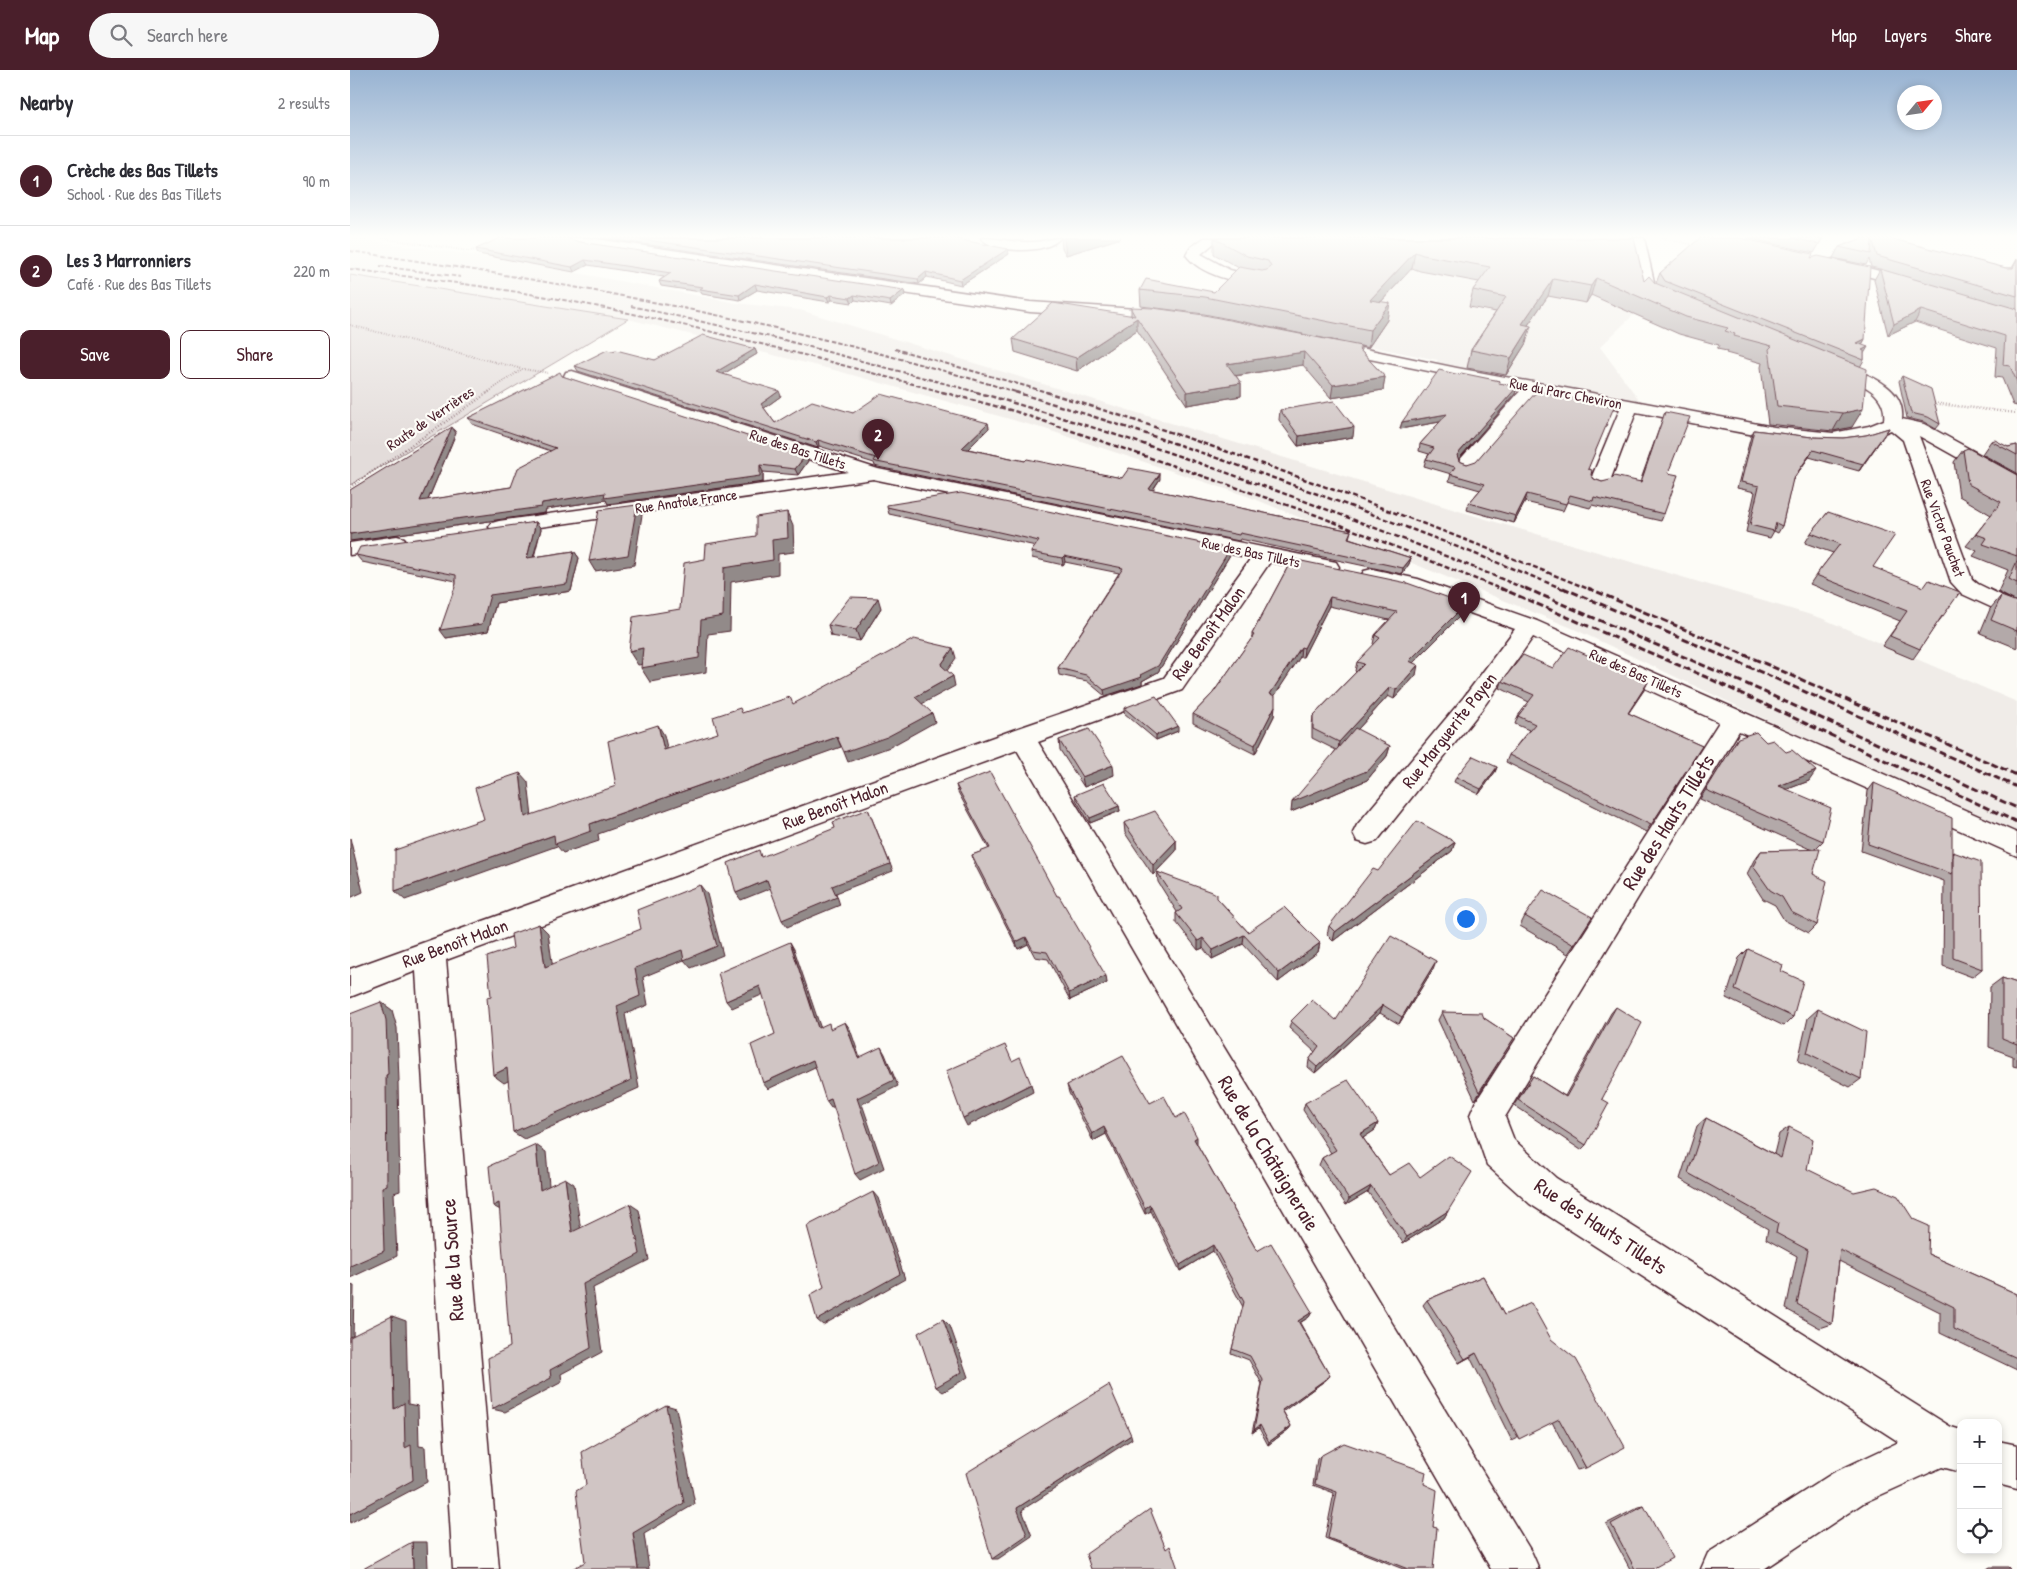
<!DOCTYPE html>
<meta charset="utf-8">
<style>
body{margin:0;font-family:"Patrick Hand",sans-serif;background:#f7f7f7;color:#2b2b33}
.controls{position:absolute;right:15px;bottom:15px;display:grid;overflow:hidden;border-radius:10px;box-shadow:0 2px 8px #0003}
.controls button{width:45px;height:45px;display:grid;place-items:center;padding:0;border:0;border-bottom:1px solid #e1e1e2;background:#fff;color:#2b2b33;font:25px sans-serif}
.compass{position:absolute;left:1547px;top:15px;width:45px;height:45px;border-radius:50%;background:#fff;box-shadow:0 2px 8px #0003;rotate:61deg}
.you{position:absolute;left:1115px;top:848px;width:18px;height:18px;margin:-12px;border:4px solid #fff;border-radius:50%;background:#1a73e8;box-shadow:0 0 0 8px #1a73e833}
.badge{display:grid;place-items:center;width:32px;height:32px;border-radius:50%;background:#4a1f2b;color:#fff;font-size:16px;font-weight:700}
.pin{position:absolute;translate:-50% -41px;filter:drop-shadow(0 1px 2px #0008)}
.pin::after{content:'';position:absolute;top:26px;width:18px;height:15px;background:inherit;clip-path:polygon(0 0,100% 0,50% 100%)}
.list{margin:0;padding:0;list-style:none}
h2{display:flex;justify-content:space-between;align-items:center;height:65px;margin:0;padding:0 20px;font-size:21px}
h2 small{font-size:16px;font-weight:400;color:#7c7c81}
.list li{display:grid;grid-template-columns:32px 1fr auto;gap:15px;align-items:center;box-sizing:border-box;height:90px;padding:0 20px;border-top:1px solid #e1e1e2}
.list b{display:block;font-size:19px;white-space:nowrap}
.list p{margin:0;font-size:16px;white-space:nowrap;color:#7c7c81}
.list em{font-size:16px;font-style:normal;color:#7c7c81}
.actions{display:flex;gap:10px;padding:15px 20px}
.actions a{flex:1;padding:11px 0;border:1px solid #4a1f2b;border-radius:10px;text-align:center;font-size:18px;color:#4a1f2b}
.actions .main{background:#4a1f2b;color:#fff}
.icon{flex:none;width:28px;height:28px;fill:none;stroke:currentColor;stroke-width:2;stroke-linecap:round;stroke-linejoin:round}
.map{position:relative;flex:none;width:1667px;height:1499px;overflow:hidden}
header{display:flex;align-items:center;gap:30px;box-sizing:border-box;height:70px;padding:0 25px;background:#4a1f2b;color:#fff}
header strong{font-size:24px}
nav{display:flex;gap:28px;margin-inline-start:auto;font-size:18px}
.search{width:350px;height:45px;background:#f7f7f7;display:flex;align-items:center;gap:12px;box-sizing:border-box;padding:0 18px;border-radius:28px;color:#7c7c81;font-size:19px}
main{display:flex}
aside{flex:1;background:#fff}
.map>svg:first-child{display:block}
.built{fill:#f0ece8}
.green{fill:#e3dcda;stroke:#967e82}
.lines{fill:none;stroke-linecap:round;stroke-linejoin:round}
.street-casing{stroke:#4a1f2b;stroke-width:3}
.primary-casing{stroke:#4a1f2b;stroke-width:3}
.path-far1{stroke:#4a1f2b;stroke-width:2;stroke-dasharray:0.5 2;stroke-linecap:butt}
.path{stroke:#4a1f2b;stroke-width:2.5;stroke-dasharray:0.5 2.5;stroke-linecap:butt}
.street{fill:#fdfcf7;fill-rule:evenodd}
.primary{fill:#fdfcf7;fill-rule:evenodd}
.rail-far2{stroke:#4a1f2b;stroke-width:2;stroke-dasharray:4.5 2;stroke-linecap:butt}
.rail-far1{stroke:#4a1f2b;stroke-width:2.5;stroke-dasharray:5 2.5;stroke-linecap:butt}
.rail{stroke:#4a1f2b;stroke-width:3;stroke-dasharray:7 3;stroke-linecap:butt}
.wall{fill:#b3a9a9;stroke:#4a1f2b}
.shaded-wall{fill:#928a89;stroke:#4a1f2b}
.building{fill:#d0c5c4;stroke:#4a1f2b}
.labels{text-anchor:middle;dominant-baseline:central;stroke-width:4.5;stroke-linejoin:round;paint-order:stroke}
.far-street-label{font-size:15px;fill:#4a1f2b;stroke:#fdfcf7}
.street-label{font-size:18px;fill:#4a1f2b;stroke:#fdfcf7}
.near-street-label{font-size:21px;fill:#4a1f2b;stroke:#fdfcf7}
</style>
<header>
<strong>Map</strong>
<div class="search"><svg class="icon" aria-label="search" viewBox="0 0 24 24"><circle cx="10" cy="10" r="6"/><path d="M15 15l6 6"/></svg>Search here</div>
<nav><a>Map</a><a>Layers</a><a>Share</a></nav>
</header>
<main>
<aside>
<h2>Nearby<small>2 results</small></h2>
<ul class="list">
<li><span class="badge">1</span><div><b>Crèche des Bas Tillets</b><p>School · Rue des Bas Tillets</p></div><em>90 m</em></li>
<li><span class="badge">2</span><div><b>Les 3 Marronniers</b><p>Café · Rue des Bas Tillets</p></div><em>220 m</em></li>
</ul>
<div class="actions"><a class="main">Save</a><a>Share</a></div>
</aside>
<div class="map">
<svg width="1667" height="1499" viewBox="0 0 1667 1499">
<rect width="100%" height="100%" fill="#fdfcf7"/>
<filter id="ink" filterUnits="userSpaceOnUse"><feTurbulence type="fractalNoise" baseFrequency=".02" numOctaves="2"/><feDisplacementMap in="SourceGraphic" scale="10" xChannelSelector="R" yChannelSelector="G"/><feConvolveMatrix kernelMatrix="1 2 1 2 8 2 1 2 1" color-interpolation-filters="sRGB"/></filter>
<g filter="url(#ink)">
<g class="built">
<path d="M0,168l158,22 228,43 64,7 662,202 359,106 196,84v136l-445,-210 -325,-132 -202,-67 -207,-58 -210,-52 -278,-44z"/>
<path d="M1090,168h183l28,60 -51,49 40,54 -204,-38 2,-3 -144,-29 30,-46 62,12z"/>
</g>
<path class="green" d="M0,205l278,44 -278,166z"/>
<g class="lines">
<defs>
<g id="street">
<path d="M218,168h21l441,64 137,9 5,2 3,3 -3,3 -5,2 -137,-9 -448,-67 -12,-4z"/>
<path d="M631,168c18,0 34,5 52,4 10,0 17,-4 27,-4 -13,17 -67,15 -79,0z"/>
<path d="M854,168h16l-19,16 29,16 36,9 2,3 -2,3 -5,1c-24,-4 -60,-10 -75,-31l5,-8z"/>
<path d="M1280,168h14l11,48c7,8 18,9 24,17l-3,3c-7,2 -12,-1 -19,-4 -22,-11 -22,-42 -27,-64z"/>
<path d="M977,271l130,27 317,59 59,6 36,-7 15,-6c4,-32 -34,-40 -58,-49l-2,-4 2,-4c10,-2 18,3 27,6 23,9 52,21 49,50l22,5 93,51v14l-7,-2 -91,-51 53,143 6,5 39,19v16l-55,-25 -11,-12 -48,-142 -12,-10c-17,7 -41,14 -59,13 -62,-1 -135,-20 -196,-31l-26,69 -3,4 -7,2 -7,-2 -3,-4 30,-72 -83,-16 -64,74 -7,2 -7,-2 -2,-4 64,-73 -200,-41 -2,-3 2,-3z"/>
<path d="M222,301l306,98 458,93 3,5 -3,5 -8,1 -58,-11 -88,128 -144,52 494,811 7,16h-48l-474,-819 -571,210 53,609h-46l-37,-598 -66,26v-28l663,-239 151,-52 87,-120 -378,-79 -374,54 -7,-2 -3,-4 3,-4 7,-2 349,-49 -282,-92 -2,-4 2,-4z"/>
<path d="M47,466l7,2 3,4 -3,4 -54,9v-12z"/>
<path d="M1022,499l46,10 119,42 480,212v23l-278,-125 -234,386 9,23 42,38 395,249 10,3v42l-19,-5 -79,36 -99,66h-63l7,-16 125,-80 66,-31 -369,-238 -43,-39 -17,-50 5,-12 244,-381 -186,-85 -51,72 -105,132 -10,3 -10,-3 -4,-8 4,-8 107,-128 51,-68 -110,-39 -41,-9 -3,-5 3,-5z"/>
<path d="M1648,1371l19,4v44l-19,-5z"/>
</g>
<path id="primary" d="M1483,189l85,22 2,3 -2,3 -5,1 -85,-22 -2,-3 2,-3z"/>
</defs>
<use href="#street" class="street-casing"/>
<use href="#primary" class="primary-casing"/>
<g class="path-far1">
<path d="M32,168l87,13 9,-1"/>
<path d="M1313,168l31,7"/>
<path d="M0,255l172,44 27,4"/>
<path d="M137,323l35,-24"/>
</g>
<g class="path">
<path d="M1581,333l86,10"/>
<path d="M0,417l139,-95"/>
</g>
<use href="#street" class="street"/>
<use href="#primary" class="primary"/>
<g class="rail-far2">
<path d="M0,181c228,33 448,74 669,142"/>
<path d="M30,196l81,11"/>
<path d="M0,199c60,8 120,15 180,25 141,24 279,62 416,99"/>
<path d="M281,236l153,34 196,53"/>
<path d="M545,279l155,44"/>
</g>
<g class="rail-far1">
<path d="M592,322l72,19 302,104 187,75"/>
<path d="M626,322c188,54 371,122 552,198"/>
<path d="M665,322c187,57 370,125 551,198"/>
<path d="M696,322c184,57 366,125 545,198"/>
</g>
<g class="rail">
<path d="M1150,518l206,89 311,145"/>
<path d="M1175,518l226,98 266,122"/>
<path d="M1213,518l200,85 254,114"/>
<path d="M1238,518l178,76 251,111"/>
</g>
</g>
<g class="wall">
<path d="M251,168h358l-2,1 52,15 -48,31 -34,-8 -8,7z"/>
<path d="M711,168h60l-55,17 -4,-7z"/>
<path d="M864,168h274l169,46 -1,-1 4,-10 151,-15 54,81 -3,6 2,9v6l-4,7 -8,60 -19,4 -65,-7 -7,-57 1,-4 -36,-10 1,-2 -10,-2 2,-4 -40,-11 -88,-39 -5,8 -38,-7 -20,29 -2,18 -20,32 -39,-7 4,-18 25,-38 -27,-5 4,-17 6,-8 -59,-11 -8,-3 -31,34 6,18 -19,28 -7,-2v5l24,26 -2,13 -52,8 -28,-33 -67,11 5,7v13l-54,9 -50,-75 -60,41 -62,-19 -2,-13 118,-24v-6l206,32 -133,-27 -63,-8 -1,-16 74,2 25,-24 -25,-14z"/>
<path d="M1397,168h76l-9,15z"/>
<path d="M1513,168l143,30h6l5,-9v147l-4,-1 -11,-27 -7,-1 2,-29 -82,-26 -27,13 -14,-55 6,-11 -9,-2 -2,-8 -3,6 -33,-7 6,-11z"/>
<path d="M230,172l325,53 -14,11 -36,-6 -3,3 -20,-3 -3,2 -72,-12 -17,10 -38,-6 -1,-2 -40,-6 -2,-5 5,-4 -76,-12 -14,7 -96,-18 -2,-5z"/>
<path d="M405,279l2,5 -34,20 58,22 -17,12 11,15 78,-10 135,10 1,5 -21,21 57,12 97,17 38,1 -7,11 198,41 -2,7 62,20 -2,6 -7,10 -162,-35 -1,2 -361,-74 -3,-1 -1,-3 -55,-17 -1,2 -240,-77 -3,-5 80,-6z"/>
<path d="M1110,305l40,6 -1,2 18,4 -2,7 -57,65 1,2 8,3 121,5 6,10 8,3h38l25,-70 3,61 -4,41 -3,7 -69,-16 -2,3 -23,-6 -4,9 -38,-9 -11,21 -47,-13 2,-7 11,-13 -31,-9 2,-7 -27,-8 2,-7 3,-5 -10,-3 1,-7 20,-22 -40,7 2,-7z"/>
<path d="M212,306l246,85 -10,14 -35,-3v10l-155,22 -2,-4 -60,9 -1,4 -195,28 102,-114 4,6 -28,67 83,-13 40,-36 -79,-27 -4,-6z"/>
<path d="M1552,306l38,48 -4,5 -12,-7 -17,-4 -8,-37z"/>
<path d="M930,340l73,27 -55,9 -19,-26z"/>
<path d="M1539,358l-30,43 -50,-14 -17,24 -10,45 -4,7 -4,-2 -4,7 -24,-6 9,-40 -18,-4 14,-52 3,-6 58,7 31,1 23,-3z"/>
<path d="M1641,371l17,6 9,-2v28l-35,-19z"/>
<path d="M1613,380l54,25v127l-19,-10 10,-22 -35,-14 4,-5 -11,-5 25,-31 -32,-19 -5,-34z"/>
<path d="M537,437l343,48 -72,117 -16,9v3l-37,12 -18,-15 -28,-6 -1,-7 61,-95 -54,-11 -2,3 -31,-7 -1,-6 5,-6 -147,-32z"/>
<path d="M1478,442l45,55 70,49 -8,10 -15,23 -7,10 -31,-13 18,-25 -90,-37 6,-9 17,-22 -28,-10 6,-10z"/>
<path d="M186,452l5,7 -7,28 40,-6 5,7 -8,33 -75,12 -8,28 -42,7 10,-54v-3l-94,-19 -6,-7z"/>
<path d="M942,489l174,45 -3,9 -50,50 3,12 -22,24 -6,-3 -31,34 33,16 -3,10 -20,24 -76,32 45,-62 -24,-12v-13l1,-9 43,-44 -1,-1 2,-9 17,-17 -1,-1 2,-9 14,-15 -60,-14 -26,51h-3l-26,39v20l-19,38 -62,-31v-9l20,-21 39,-55v-4z"/>
<path d="M1651,526l16,6v46l-37,-15 10,-24z"/>
<path d="M531,538l-21,33 -29,-5 -3,-11z"/>
<path d="M1203,598l91,22 -16,23 74,33 -56,86 -140,-70 3,-7 20,-25 -14,-6 3,-8 11,-14 -29,-14 2,-7z"/>
<path d="M774,638l54,23 -22,9 -32,-27z"/>
<path d="M1388,668l71,43 -22,8 36,52 -8,8 -2,25 4,51 -8,8 -25,-13 -9,-15 -12,-6 -16,-25 7,-14 7,-9 51,-1 -112,-51z"/>
<path d="M709,670l55,35 -30,12 -24,-37z"/>
<path d="M1147,697l-2,5 -16,22 -25,-12 2,-5z"/>
<path d="M1524,713l78,71 1,-2 29,117 -10,8 -29,-11 1,-85 -83,-30 7,-60z"/>
<path d="M606,715l101,111 50,87 -37,17 -22,-41 -13,-2 -7,-13 -10,5 -44,-86 -2,-8 17,-6 -31,-57z"/>
<path d="M725,725l44,11 1,5 -30,12 -14,-23z"/>
<path d="M774,753l52,18v10l-23,24 -28,-42z"/>
<path d="M1105,772l-3,9 -119,90 -6,-6 2,-9z"/>
<path d="M807,802l60,26 31,34 72,11 -2,9 -40,30 -35,-38 -31,15 -9,-11 -5,2 -22,-28v-9l1,-1 -19,-30z"/>
<path d="M1175,846l67,1 -24,37 -48,-28z"/>
<path d="M1398,879l33,22 12,46 -9,9 -58,-28 13,-40z"/>
<path d="M1083,899l-34,55 -19,-11 -65,60 -7,-6 1,-7 6,-8 -26,-24 2,-7 45,-1z"/>
<path d="M1652,908l15,5v84l-4,-1v-10l-24,-9 1,-60z"/>
<path d="M1266,937l-14,92 -16,46 -5,5 -67,-45 19,-29 32,20 46,-83z"/>
<path d="M1468,939l43,70 -11,8 -52,-26 10,-43z"/>
<path d="M1092,942l42,6 30,20 -39,62 -37,-80z"/>
<path d="M717,1015l83,18 26,15 21,26 60,107 55,61 -3,5 -9,6 30,53 -3,3 -44,32 8,15 -2,3 -21,16 -9,-17 -7,5 10,-49 -13,-24 -18,-7 12,-46 -30,-56 -33,20 -29,-60 -6,3 -39,-80 -13,7 -24,-48z"/>
<path d="M955,1033l73,20 -3,7 -12,8 26,37 31,2 28,34 -4,7 -41,25 -35,-51 -22,13 -27,-40 3,-7 9,-5 -28,-43z"/>
<path d="M1356,1048l68,36 5,-20 10,-7 18,42 121,85 89,40v76l-77,-37v-21l-101,-51 -7,63 -12,4 -34,-19 11,-53 -31,-17 2,-10 -88,-50 17,-53z"/>
<path d="M1133,1206l103,192 -9,2 -25,-48 -40,19 -42,-84 -11,6 -36,-58 4,-5z"/>
<path d="M970,1386l104,28 9,43v42h-30l-78,-31 9,-45 -21,-8 4,-26z"/>
<path d="M1294,1436l8,63h-22l-24,-45 33,-17z"/>
<path d="M1640,1497h18l2,2h-23z"/>
</g>
<g class="shaded-wall">
<path d="M714,168h57l-55,17z"/>
<path d="M658,179l1,5 -48,31 -1,-5z"/>
<path d="M1065,182l-3,16 -45,49 3,-17z"/>
<path d="M235,190l3,5 -14,7 -2,-5z"/>
<path d="M576,202l1,5 -8,7 -1,-5z"/>
<path d="M1246,208l-5,17 -5,8 5,-17z"/>
<path d="M1203,209l-5,17 -31,45 5,-17z"/>
<path d="M405,214l2,6 -17,10 -1,-5z"/>
<path d="M554,220l1,5 -14,11 -1,-5z"/>
<path d="M481,225l1,5 -3,2 -2,-5z"/>
<path d="M504,225l1,5 -3,3 -2,-5z"/>
<path d="M1040,233l-3,17 -19,28 2,-18z"/>
<path d="M1571,240l-6,12 -27,13 6,-11z"/>
<path d="M787,248v12l-60,41 -1,-13z"/>
<path d="M1181,256l-5,17 -20,32 5,-17z"/>
<path d="M1515,269l-6,11 -2,-7z"/>
<path d="M1518,277l-6,10v-7z"/>
<path d="M405,279l2,5 -39,23 -2,-5z"/>
<path d="M954,282l-1,13 -76,12v-13z"/>
<path d="M1035,307l-2,13 -52,8 2,-13z"/>
<path d="M891,313v13l-54,9v-13z"/>
<path d="M1167,317l-2,7 -59,68 1,-7z"/>
<path d="M429,321l2,5 -18,13 -2,-5z"/>
<path d="M1513,339l-11,18 -19,4 10,-18z"/>
<path d="M1097,344l-2,7 -45,8 2,-7z"/>
<path d="M638,353l1,5 -26,26 -1,-6z"/>
<path d="M102,357l4,6 -31,74 -5,-6z"/>
<path d="M1004,357l-1,10 -55,9 1,-10z"/>
<path d="M1539,358l-4,6 -26,37 4,-7z"/>
<path d="M468,370l1,6 -1,2 -2,-6z"/>
<path d="M1463,380l-4,7 -20,28 4,-6z"/>
<path d="M456,385l2,6 -10,14 -3,-6z"/>
<path d="M410,395l3,7v10l-155,22 -2,-4 -60,9 -1,4 -195,28v-7l192,-31z"/>
<path d="M810,404v5l-11,16v-6z"/>
<path d="M1177,424l-2,8 -11,21 2,-7z"/>
<path d="M287,435l5,10 -8,50 -39,6 -6,-10z"/>
<path d="M437,442l6,14 1,26 -16,2v20l-47,8 -1,49 -22,3 -2,38 -56,10 -9,-14 60,-48 23,-52 48,-28z"/>
<path d="M186,452l5,7 -10,36 -4,-7z"/>
<path d="M880,479v6l-72,117 -16,9v3l-37,12 -1,-6 36,-15z"/>
<path d="M224,481l5,7 -8,33 -75,12 -8,28 -42,7 -6,-8 50,-35z"/>
<path d="M714,486l1,6 -2,3 -1,-7z"/>
<path d="M1061,488l-2,6 -7,10 1,-6z"/>
<path d="M980,527l-1,9 -26,51 1,-9z"/>
<path d="M528,528l3,10 -21,33 -4,-11z"/>
<path d="M1116,534l-3,9 -57,57 3,-9z"/>
<path d="M951,577l-1,10 -30,46v-9z"/>
<path d="M293,578l9,15 -14,2 -9,-14z"/>
<path d="M603,578l3,10 -12,17 -3,-10z"/>
<path d="M1068,595l-2,10 -22,24 2,-9z"/>
<path d="M603,606l2,10 -37,20 -3,-9z"/>
<path d="M1298,612l-4,8 -20,30 4,-7z"/>
<path d="M1040,617l-2,9 -50,55 1,-9z"/>
<path d="M925,636l-1,10 -19,38v-9z"/>
<path d="M582,643l3,9 -45,25 -42,15 -4,-10z"/>
<path d="M308,655l6,10 6,25 -6,-10z"/>
<path d="M828,656v5l-22,9v-5z"/>
<path d="M487,667l4,10 -243,87 1,7 -36,12 -6,-7 -152,54 -10,-9 159,-56 36,-11z"/>
<path d="M1040,676l-3,10 -20,24 -76,32 1,-10z"/>
<path d="M763,695l1,10 -30,12 -2,-10z"/>
<path d="M1147,697l-2,5 -16,22 2,-5z"/>
<path d="M1466,701l-7,10 -37,14 7,-9z"/>
<path d="M170,703l8,9 5,44 -8,-9z"/>
<path d="M769,736l1,5 -30,12v-5z"/>
<path d="M518,739l25,62 -57,22 4,12 -53,22 -5,-7 50,-34z"/>
<path d="M0,768l13,54 -13,6z"/>
<path d="M826,771v10l-23,24v-10z"/>
<path d="M1105,772l-3,9 -119,90 2,-9z"/>
<path d="M417,810l4,8 -30,12 -5,-7z"/>
<path d="M350,815l7,9 16,61 -32,13 -7,-8 -41,17 5,28 -23,9 14,74 -115,51 -11,-7 104,-126 18,-38z"/>
<path d="M189,854l9,9 6,43 -9,-9z"/>
<path d="M894,865l-1,9 -31,15 1,-9z"/>
<path d="M676,867l2,7 -10,5 -2,-7z"/>
<path d="M853,868v10l-5,2v-9z"/>
<path d="M440,872l4,7 29,86 -5,-7z"/>
<path d="M970,873l-2,9 -40,30 1,-9z"/>
<path d="M1086,891l-3,8 -34,55 3,-7z"/>
<path d="M756,906l1,7 -37,17 -1,-7z"/>
<path d="M410,916l6,7 -34,15 -6,-7z"/>
<path d="M31,932l11,8 5,18 2,53 -1,1 2,109 -6,2 3,63 -47,22v-12l32,-79 4,-112z"/>
<path d="M1033,935l-3,8 -65,60 2,-6z"/>
<path d="M495,952l5,7 12,35 -4,-6z"/>
<path d="M531,977l4,7 13,32 -36,18 22,64 -24,12 -5,-6 2,-76z"/>
<path d="M463,990l4,6 -49,23 -5,-6z"/>
<path d="M157,998l11,8 -14,7 -11,-8z"/>
<path d="M681,1014l2,8 -66,34 -4,-8z"/>
<path d="M481,1029l5,6 -5,3 -5,-7z"/>
<path d="M1028,1053l-3,7 -18,12 3,-8z"/>
<path d="M754,1057l2,7 -13,7 -1,-7z"/>
<path d="M847,1067v7l-4,2 1,-7z"/>
<path d="M186,1075l10,7 4,44 -10,-6z"/>
<path d="M215,1108l9,6 8,54 -10,-6z"/>
<path d="M1021,1116l-3,6 -22,13 3,-6z"/>
<path d="M523,1122l5,6 27,81 -82,46 -6,-5z"/>
<path d="M149,1133l5,9 -11,-6z"/>
<path d="M280,1134l9,6 10,50 -56,28 9,64 -41,22 1,8 -57,30 -13,-3 58,-39 33,-86z"/>
<path d="M800,1135l1,6 -6,3v-6z"/>
<path d="M1098,1141l-4,7 -41,25 4,-6z"/>
<path d="M863,1175v6l-33,20v-6z"/>
<path d="M0,1215l4,1 -1,54 -3,1z"/>
<path d="M962,1242l-3,5 -13,8 2,-4z"/>
<path d="M42,1246l14,5 2,83 10,2 1,40 6,1 2,35 -77,41v-9l55,-66 -11,-39z"/>
<path d="M593,1249l7,7 18,51 -25,15 -7,-5z"/>
<path d="M1126,1283l-6,4 -11,6 6,-4z"/>
<path d="M980,1306l-3,3 -46,34 1,-3z"/>
<path d="M316,1335l10,3 19,96 -51,30 5,35h-11l-5,-36z"/>
<path d="M910,1355l-1,3 -7,5 2,-3z"/>
<path d="M941,1356l-2,3 -21,16 1,-3z"/>
<path d="M781,1365l1,4 -110,71 10,26 -34,23h-6l25,-51z"/>
<path d="M62,1472h15l1,27h-15z"/>
</g>
<g class="building">
<path d="M150,168h67l13,4 324,48 -14,11 -36,-6 -4,3 -19,-3 -4,2 -72,-13 -16,11 -39,-6 3,-2 -44,-6 12,-8 -86,-13 -13,7 -96,-18z"/>
<path d="M283,168h319l56,11 -48,31 -34,-8 -8,7z"/>
<path d="M864,168h274l8,1 4,-1h134l10,43 5,-5 6,7 212,86 -4,40 -20,4 -66,-7 -8,-57 3,-3 -38,-10 1,-2 -10,-3 3,-3 -42,-11 -90,-39 -5,8 -38,-7 -31,45 9,2 -20,32 -40,-8 35,-53 -33,-7 17,-23 -67,-12 -8,-3 -45,48 20,3 -20,27 -165,-33 -65,-7 6,-11 68,13 25,-25 23,4 5,-1 4,-3 -3,-6 -21,-5z"/>
<path d="M1350,168h40l73,16 -2,4 7,-2 52,11 -5,72 -8,4 11,4 -6,3 2,1v9l-199,-79 -5,-8z"/>
<path d="M1442,168h30l-3,6z"/>
<path d="M1513,168h26l117,30h7l4,-8v36l-140,-40 -5,-18 -1,16 -32,-7z"/>
<path d="M1530,199l137,40v73l-7,-16 -7,-1 2,-29 -84,-26 -27,14z"/>
<path d="M703,233l82,13 -4,-7 1,-2 21,1 51,7 157,31 -2,3 26,28 -52,8 -29,-33 -77,12 14,19 -54,9 -50,-74 -61,40 -63,-19z"/>
<path d="M353,265l52,14 -39,23 63,19 -18,13 14,19 37,-22 41,12 28,-19 107,29 -26,25 63,13 2,-2 95,19 7,-10 31,6 -11,15 202,42 -3,7 63,20 -8,10 -163,-35 -1,2 -362,-73 -3,-1 2,-3 -58,-18 -2,2 -241,-76 32,-16 5,1 4,-1 39,10z"/>
<path d="M1089,300l21,5 1,-2 39,8 -1,2 18,4 -60,68 2,6 8,3 9,-3 61,-70 77,16 -26,62 4,1 -1,5 3,4 8,3 8,-2 4,-4 27,6 24,-70 25,5 -22,56 10,2 -14,39 -70,-17 -1,4 -23,-6 -4,9 -39,-10 -11,22 -47,-13 16,-19 -35,-10 5,-7 -29,-8 8,-11 -14,-4 27,-30 -45,8z"/>
<path d="M210,302l2,4 244,79 -11,14 -35,-4v11l-156,22 1,-5 -63,10 -1,4 -191,27v-44l102,-63 -32,74 91,-14 7,-19 38,-20 -88,-30z"/>
<path d="M1552,306l29,13 9,35 -12,-7 -17,-4z"/>
<path d="M984,331l20,26 -55,9 -19,-26z"/>
<path d="M1539,358l-26,36 -50,-14 -20,29 -11,47 -6,-3 -2,8 -24,-6 9,-39 -18,-4 13,-52 58,7 31,1 23,-3z"/>
<path d="M1645,370l13,7 9,-2v10l-26,-14z"/>
<path d="M1618,378l49,27v81l-34,-12 4,-6 -11,-4 25,-32 -33,-18 -5,-34z"/>
<path d="M611,423l269,56 -72,117 -18,9 2,2 -38,13 -18,-15 -28,-7 65,-100 -59,-12 -2,2 -31,-6 8,-11 -152,-34v-2z"/>
<path d="M287,435l-9,50 -39,6 10,-51z"/>
<path d="M437,442l1,26 -16,2 1,20 -49,8 -1,48 -22,4 -2,38 -58,10 2,-20 -14,3 4,-34 47,-8 4,-46 21,-4 1,-15 50,-8v-19z"/>
<path d="M1478,442l67,23 -22,32 51,20 5,-7 31,12 -17,24h-1l-22,33 -30,-13 17,-25 -91,-36 24,-31 -29,-11z"/>
<path d="M186,452l-9,36 47,-7 -7,33 -77,11 -8,29 -42,6 16,-46v-9l-100,-20 4,-8z"/>
<path d="M942,489l115,24 59,21 -57,57 9,4 -22,25 -6,-3 -51,55 -26,-13v-13l51,-52 -7,-2 23,-24 -5,-3 22,-23 -67,-15 -26,51 -3,-1 -31,47 5,2v10l-20,39 -62,-31 20,-21 41,-58 -2,-1z"/>
<path d="M1667,491v22l-8,-4z"/>
<path d="M1651,526l16,6v29l-26,-11z"/>
<path d="M500,527l28,1 -22,32 -28,-5z"/>
<path d="M564,569l39,9 -12,17 12,11 -38,21 17,16 -45,24 -43,15 -7,-15 -247,87 1,7 -36,13 -1,-9 -159,56v-41l89,-31 -9,-31 45,-15 5,44 91,-31 -8,-45 50,-16 6,25 54,-17 -5,-16 27,-9 2,5 48,-16 3,7z"/>
<path d="M1219,577l79,35 -20,31 74,33 -51,79 -142,-70 26,-31 -17,-8 16,-21 -32,-14 21,-26 30,13z"/>
<path d="M806,626l22,30 -22,9 -32,-27z"/>
<path d="M1005,658l35,18 -21,24 -77,32z"/>
<path d="M739,659l24,36 -31,12 -23,-37z"/>
<path d="M1406,662l10,10 7,-2 13,12 6,-2 24,21 -37,15 52,22 -8,33 -117,-51 32,-52z"/>
<path d="M1123,686l24,11 -16,22 -25,-12z"/>
<path d="M640,702l67,124h2l47,80 -37,17 -22,-41 -14,-2 -7,-13 -10,5 -44,-87 18,-7 -34,-63z"/>
<path d="M754,713l15,23 -29,12 -15,-23z"/>
<path d="M1524,713l78,35v56l-84,-30z"/>
<path d="M518,739l22,55 -58,22 5,11 -55,23 -15,-40 -31,13 -8,-30 31,-13 2,7 74,-29 -2,-6z"/>
<path d="M805,741l21,30 -23,24 -29,-42z"/>
<path d="M1067,751l38,21 -120,90 -6,-6 44,-57 5,2z"/>
<path d="M1470,779l-7,25 14,7 -10,44 -26,-13 -9,-15 -12,-7 -17,-24 8,-15z"/>
<path d="M1603,782l28,10 1,107 -29,-11z"/>
<path d="M807,802l60,22v4l31,34 36,-25 36,36 -41,30 -35,-38 -31,15 -10,-12 -5,3 -22,-28 6,-4z"/>
<path d="M350,815l17,61 -33,14 -2,-10 -47,18 5,28 -23,10 14,74 -118,52 -6,-64 -14,7 -6,-78 4,-1 -4,-39 26,-9 -2,-14 28,-10 6,43 96,-38 -4,-19z"/>
<path d="M1193,820l49,27 -18,28 -49,-29z"/>
<path d="M1041,866l45,25 -34,56 -19,-12 -66,62 -8,-7 10,-14 -28,-25 21,-21 24,20z"/>
<path d="M440,872l28,86 11,-5 1,6 15,-7 13,36 23,-11 13,33 -37,18 22,64 -24,12 -24,-75 -5,2 -13,-41 -50,23 -12,-38 24,-11 -15,-48 -34,15 -8,-28z"/>
<path d="M1398,879l35,16 -2,6 22,10 -10,36 -58,-27z"/>
<path d="M1652,908l15,5v61l-15,-6z"/>
<path d="M31,932l5,18 2,54 -2,1 1,110 -5,2 2,64 -34,15v-252z"/>
<path d="M1266,937l26,16 -40,76 7,4 -23,42 -68,-45 15,-24 33,21z"/>
<path d="M1468,939l48,23 -5,47 -54,-26z"/>
<path d="M1092,942l40,1 2,5 30,20 -35,54z"/>
<path d="M655,975l7,16 8,-4 11,27 -68,34 -17,-47z"/>
<path d="M773,986l27,47 14,-7 12,22 8,-5 13,24 -3,2 63,112 14,-8 41,69 -14,9 32,55 -48,34 9,16 -22,16 -9,-17 -6,5 9,-50 -13,-24 -18,-7 12,-47 -31,-57 -33,20 -30,-60 -5,3 -41,-81 -12,7 -25,-49z"/>
<path d="M998,1010l30,43 -18,11 29,41 20,-12 11,14 29,-21 23,16 -24,39 -41,26 -36,-51 -22,13 -27,-41 14,-8 -31,-47z"/>
<path d="M1356,1048l75,40 8,-31 24,12 -6,30 47,23 22,-5 22,9 15,23 16,7 -1,28 89,40v64l-63,-29v-22l-114,-57 -8,74 -35,-20 11,-54 -32,-17 2,-10 -90,-50z"/>
<path d="M186,1075l4,45 25,-12 7,54 58,-28 10,50 -57,30 8,64 -41,22 1,8 -59,31 -4,-51 22,-11 -11,-144 -6,3 -4,-40z"/>
<path d="M523,1122l27,82 -83,46 -7,-25 14,-8 -17,-61z"/>
<path d="M1133,1206l21,39 27,-12 20,36 25,20 49,88 -39,21 -27,-49 -40,20 -43,-86 -11,6 -38,-59z"/>
<path d="M42,1246l2,93 10,-6 1,45 6,-3 2,35 -63,34v-177z"/>
<path d="M593,1249l19,53 -26,15 -18,-54z"/>
<path d="M759,1315l22,50 -114,73 10,27 -35,24 -26,-86z"/>
<path d="M316,1335l18,98 -51,30 5,36h-66l13,-7 -9,-71 10,-6 -4,-33z"/>
<path d="M994,1373l82,29 -2,12 13,6 -4,37 4,1 -4,41h-25l-80,-31 9,-46 -22,-8 5,-28z"/>
<path d="M1294,1436l28,52 -20,11h-17l-24,-45z"/>
<path d="M800,1439l16,40 4,-3 8,23h-87l-5,-15z"/>
<path d="M62,1472l1,27h-50z"/>
</g>
</g>
<linearGradient id="sky" x2="0" y2="1"><stop stop-color="#98b3d2"/><stop offset="0.44" stop-color="#fefefb"/><stop offset="1" stop-color="#fefefb" stop-opacity="0"/></linearGradient>
<rect width="1667" height="378" fill="url(#sky)"/>
<g class="labels">
<g class="far-street-label">
<text transform="translate(1216 323) rotate(11)">Rue du Parc Cheviron</text>
<text transform="translate(80 348) rotate(-34)">Route de Verrières</text>
<text transform="translate(448 379) rotate(18)">Rue des Bas Tillets</text>
<text transform="translate(336 431) rotate(-8)">Rue Anatole France</text>
<text transform="translate(1593 458) rotate(70)">Rue Victor Pauchet</text>
<text transform="translate(901 482) rotate(12)">Rue des Bas Tillets</text>
<text transform="translate(1286 603) rotate(24)">Rue des Bas Tillets</text>
</g>
<g class="street-label">
<text transform="translate(858 563) rotate(-54)">Rue Benoît Malon</text>
<text transform="translate(1099 660) rotate(-52)">Rue Marguerite Payen</text>
<text transform="translate(485 735) rotate(-20)">Rue Benoît Malon</text>
<text transform="translate(105 873) rotate(-20)">Rue Benoît Malon</text>
</g>
<g class="near-street-label">
<text transform="translate(1318 752) rotate(-58)">Rue des Hauts Tillets</text>
<text transform="translate(919 1083) rotate(59)">Rue de la Châtaigneraie</text>
<text transform="translate(1251 1156) rotate(34)">Rue des Hauts Tillets</text>
<text transform="translate(102 1190) rotate(-94)">Rue de la Source</text>
</g>
</g>
</svg>
<div class="controls">
<button>+</button>
<button>−</button>
<button><svg class="icon" aria-label="locate" viewBox="0 0 24 24"><circle cx="12" cy="12" r="6"/><path d="M12 2v4M12 18v4M2 12h4M18 12h4"/></svg></button>
</div>
<svg class="compass" viewBox="-18 -18 36 36"><path d="M0-13l5 13h-10z" fill="#e53935"/><path d="M0 13l5-13h-10z" fill="#7c7c81"/></svg>
<div class="you"></div>
<div class="pin badge" style="left:1114px;top:553px">1</div>
<div class="pin badge" style="left:528px;top:390px">2</div>
</div>
</main>
